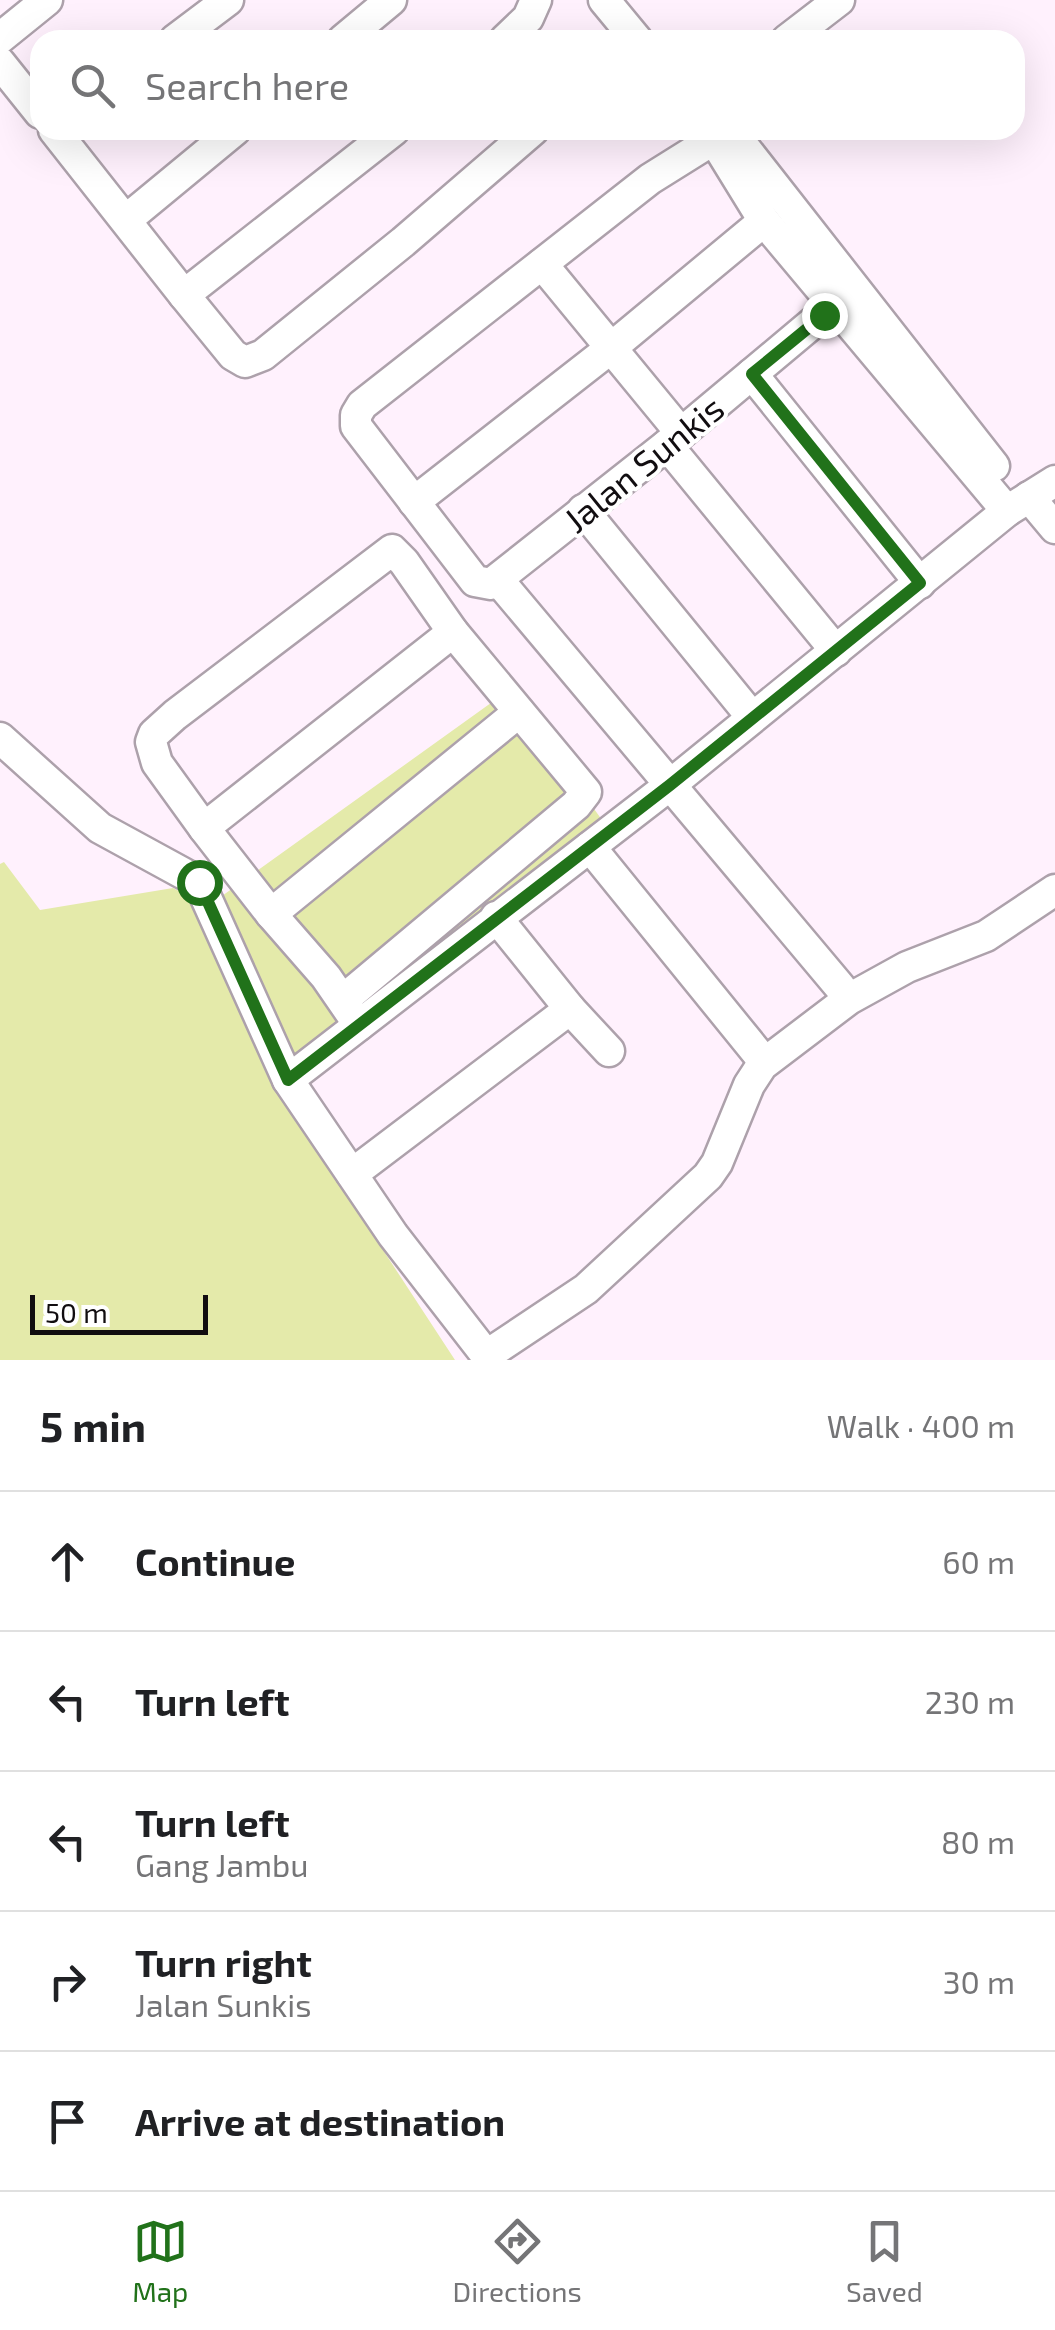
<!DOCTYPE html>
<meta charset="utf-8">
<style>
body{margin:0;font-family:"Exo 2",sans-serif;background:#f2f2f2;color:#202124}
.scale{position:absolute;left:30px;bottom:25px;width:178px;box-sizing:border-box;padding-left:10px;border:5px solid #110d10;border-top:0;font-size:28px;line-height:35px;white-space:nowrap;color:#110d10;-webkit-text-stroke:8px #fff;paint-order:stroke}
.stop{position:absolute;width:30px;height:30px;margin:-22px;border:8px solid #21721a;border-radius:50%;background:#fff}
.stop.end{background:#21721a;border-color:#fff;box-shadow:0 2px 10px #0008}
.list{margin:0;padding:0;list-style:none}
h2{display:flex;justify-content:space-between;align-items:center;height:130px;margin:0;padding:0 40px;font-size:42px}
h2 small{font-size:32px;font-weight:400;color:#757577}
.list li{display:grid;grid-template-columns:65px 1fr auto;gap:30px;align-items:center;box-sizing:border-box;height:140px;padding:0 40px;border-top:2px solid #e0e0e0}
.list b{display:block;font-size:38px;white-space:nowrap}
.list p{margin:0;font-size:32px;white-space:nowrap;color:#757577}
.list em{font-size:32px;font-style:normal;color:#757577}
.icon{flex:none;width:55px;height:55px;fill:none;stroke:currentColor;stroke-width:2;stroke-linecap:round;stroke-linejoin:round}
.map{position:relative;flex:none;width:1055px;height:1360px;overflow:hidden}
.search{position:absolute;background:#fff;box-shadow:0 10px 40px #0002;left:30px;right:30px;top:30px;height:110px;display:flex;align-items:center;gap:25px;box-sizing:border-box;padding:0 35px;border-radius:30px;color:#757577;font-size:38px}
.sheet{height:830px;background:#fff}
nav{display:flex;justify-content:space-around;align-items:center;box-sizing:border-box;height:140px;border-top:2px solid #e0e0e0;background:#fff;font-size:28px;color:#757577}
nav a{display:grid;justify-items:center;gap:5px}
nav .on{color:#21721a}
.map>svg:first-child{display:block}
.green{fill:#e4eaaa}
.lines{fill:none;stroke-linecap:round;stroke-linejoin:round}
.minor-casing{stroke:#ada1ab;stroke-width:35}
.minor{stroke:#fff;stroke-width:30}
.route{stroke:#21721a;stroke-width:12}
.labels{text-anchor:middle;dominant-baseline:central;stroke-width:8;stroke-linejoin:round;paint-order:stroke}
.street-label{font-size:35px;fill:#110d10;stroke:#fff}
</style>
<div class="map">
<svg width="1055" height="1360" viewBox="0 0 1055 1360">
<rect width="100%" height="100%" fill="#fff1fd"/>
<path class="green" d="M509,690l98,137 -332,258 180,275h-455v-496l4,-2 36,48 133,-22 35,18z"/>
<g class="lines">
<defs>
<g id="minor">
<path d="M604,0l33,40"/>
<path d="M0,38l47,-38"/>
<path d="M175,40l53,-40"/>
<path d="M343,40l48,-40"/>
<path d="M505,40l23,-22 8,-18"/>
<path d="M787,40l52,-40"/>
<path d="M0,63l40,50"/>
<path d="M54,130l130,165 49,60 12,7 18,-7 140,-113 130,-112"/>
<path d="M708,130l56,91 243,290"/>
<path d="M714,139l-64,40 -288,226 -6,10v11l119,155 16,3 176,-139 166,-139"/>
<path d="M723,153l21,-6 250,319"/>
<path d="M126,220l109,-90"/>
<path d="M542,264l139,169"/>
<path d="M184,295l210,-165"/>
<path d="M752,374l168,209"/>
<path d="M667,445l169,206"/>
<path d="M1029,497l26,31"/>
<path d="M414,502l197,-154 153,-127"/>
<path d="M583,510l169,207"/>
<path d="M499,581l341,406"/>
<path d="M0,738l100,90 99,54 89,198 105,155 97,125"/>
<path d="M204,828l249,-196"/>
<path d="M590,847l168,207"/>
<path d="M271,914l248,-202"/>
<path d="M343,1000l233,-195 10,-13 -133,-160 -49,-70 -12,-12 -217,165 -21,19 -3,8 6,21 47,65 67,86 55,63 33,48"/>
<path d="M570,1009l39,42"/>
<path d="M288,1080l382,-295 337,-274 48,-30"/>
<path d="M352,1174l218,-165 -74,-92"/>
<path d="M487,1355l99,-66 122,-113 9,-13 32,-78 13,-20 87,-66 58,-32 79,-31 69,-46"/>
</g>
</defs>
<use href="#minor" class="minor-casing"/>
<use href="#minor" class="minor"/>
</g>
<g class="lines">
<path class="route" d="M199,882l89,198 382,-295 250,-202 -168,-209 72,-59"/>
</g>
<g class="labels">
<g class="street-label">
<text transform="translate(643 463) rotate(-39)">Jalan Sunkis</text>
</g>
</g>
</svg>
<div class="scale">50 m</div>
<div class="stop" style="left:199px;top:882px"></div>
<div class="stop end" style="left:824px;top:315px"></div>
<div class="search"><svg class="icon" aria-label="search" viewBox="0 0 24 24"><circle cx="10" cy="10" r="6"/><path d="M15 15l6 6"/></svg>Search here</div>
</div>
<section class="sheet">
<h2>5 min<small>Walk · 400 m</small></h2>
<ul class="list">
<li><svg class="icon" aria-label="ahead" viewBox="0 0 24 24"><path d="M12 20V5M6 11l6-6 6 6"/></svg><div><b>Continue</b></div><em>60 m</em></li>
<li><svg class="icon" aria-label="left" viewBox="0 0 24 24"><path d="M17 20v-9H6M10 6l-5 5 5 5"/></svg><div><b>Turn left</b></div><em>230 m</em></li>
<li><svg class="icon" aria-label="left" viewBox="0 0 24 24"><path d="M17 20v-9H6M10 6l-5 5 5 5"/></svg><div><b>Turn left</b><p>Gang Jambu</p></div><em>80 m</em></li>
<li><svg class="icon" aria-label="right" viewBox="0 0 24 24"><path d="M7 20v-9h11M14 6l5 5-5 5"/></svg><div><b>Turn right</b><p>Jalan Sunkis</p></div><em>30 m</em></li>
<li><svg class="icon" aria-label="arrive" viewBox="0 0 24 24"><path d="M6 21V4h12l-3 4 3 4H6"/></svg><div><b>Arrive at destination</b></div></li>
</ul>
</section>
<nav>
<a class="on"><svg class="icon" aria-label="map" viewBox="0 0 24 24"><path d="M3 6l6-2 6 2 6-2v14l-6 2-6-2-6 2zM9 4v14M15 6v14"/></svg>Map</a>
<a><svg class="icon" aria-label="directions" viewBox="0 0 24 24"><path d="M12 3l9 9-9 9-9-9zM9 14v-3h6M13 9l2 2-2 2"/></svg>Directions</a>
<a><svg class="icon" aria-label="saved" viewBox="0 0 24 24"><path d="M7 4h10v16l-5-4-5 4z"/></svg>Saved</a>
</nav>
